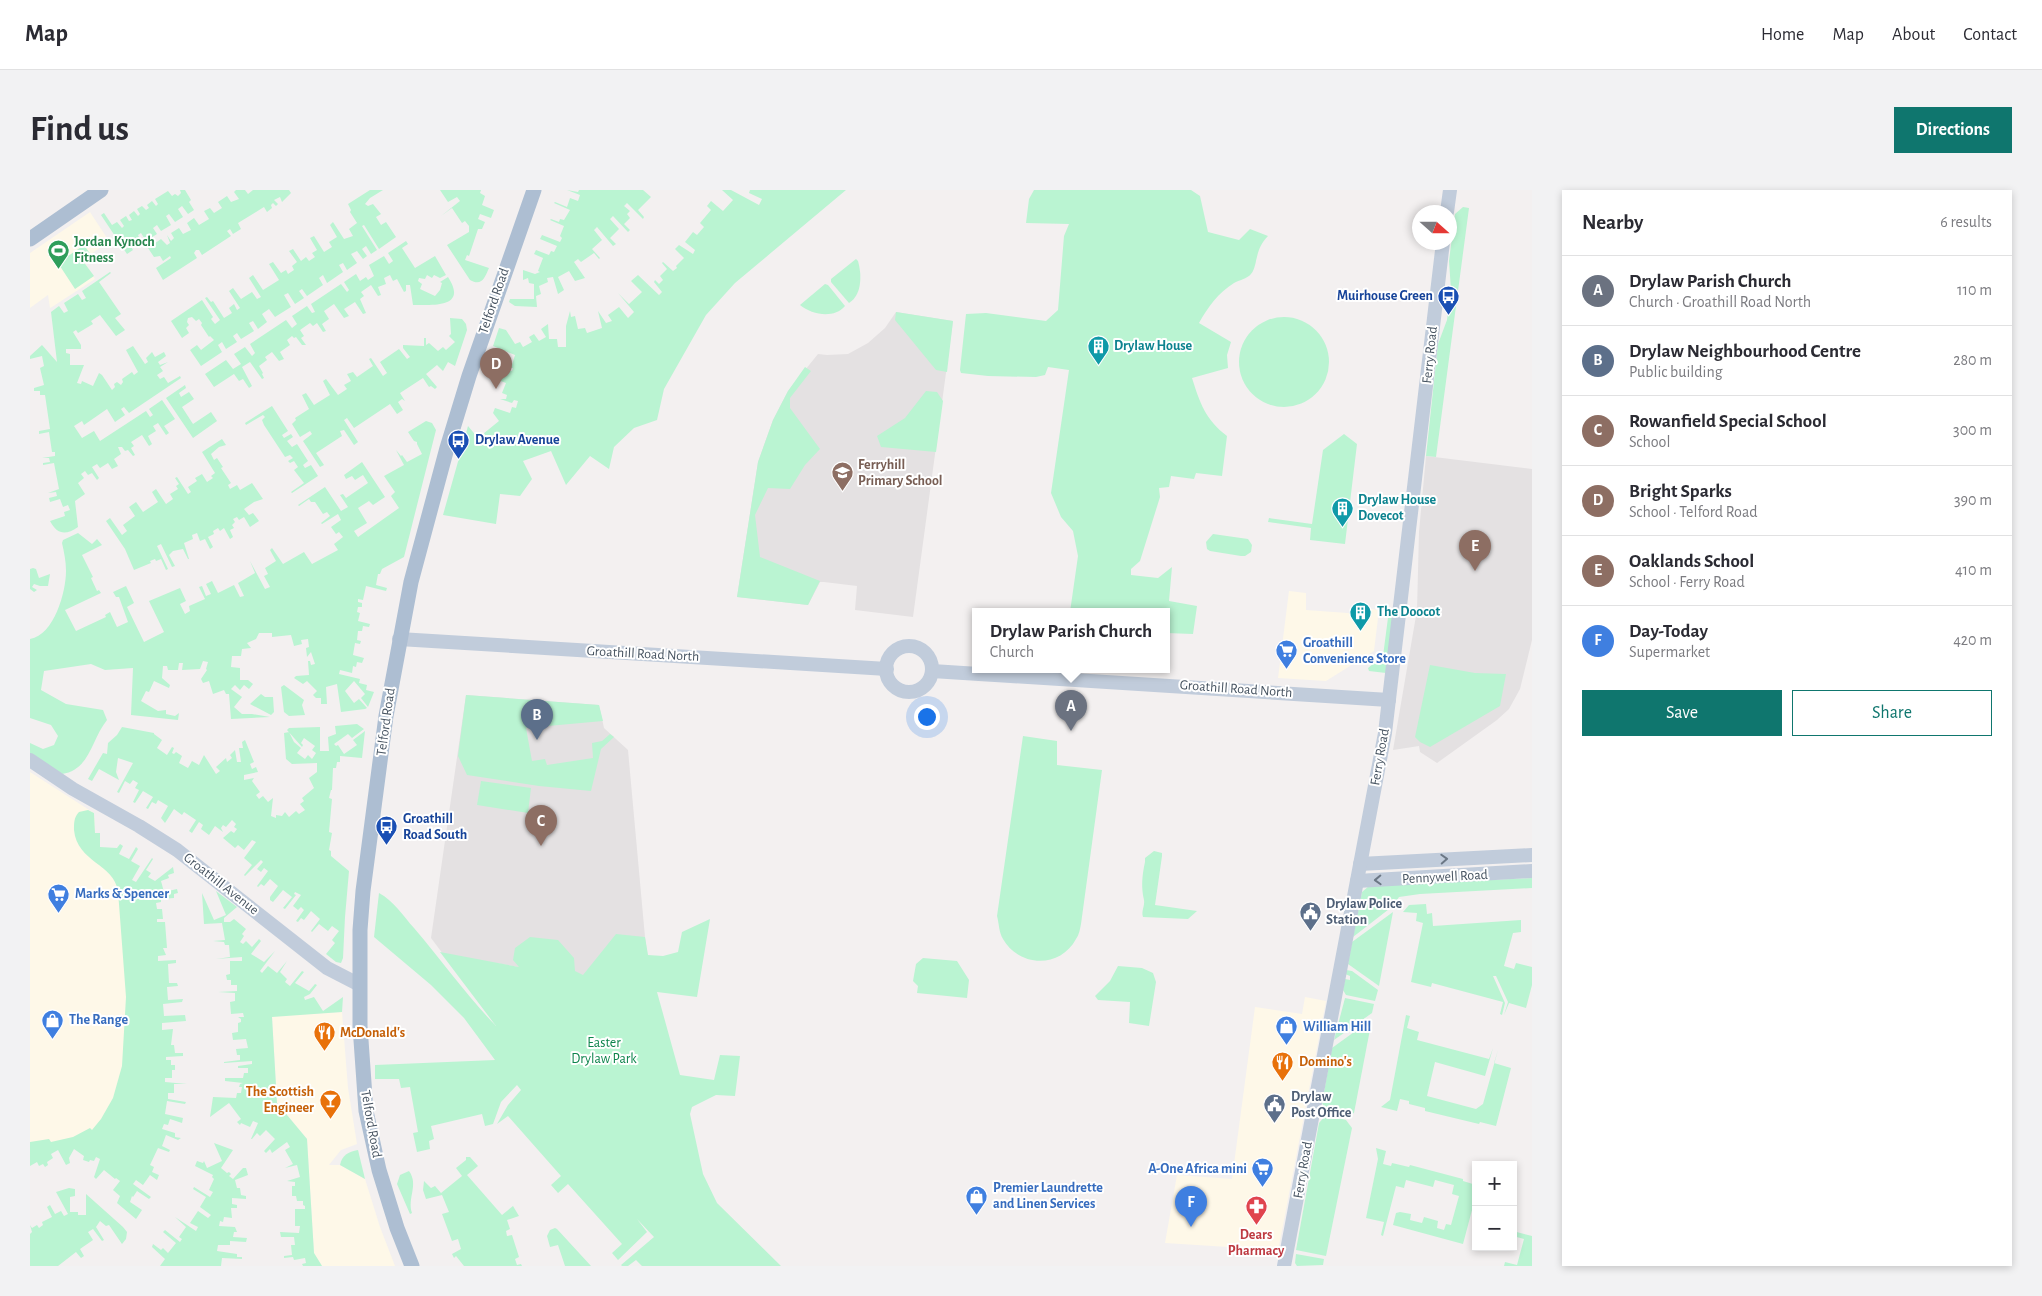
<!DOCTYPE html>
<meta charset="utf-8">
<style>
body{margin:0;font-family:"Alegreya Sans",sans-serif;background:#f2f2f3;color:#2b2b33}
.controls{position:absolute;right:15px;bottom:15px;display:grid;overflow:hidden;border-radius:0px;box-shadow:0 2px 8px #0003}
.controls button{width:45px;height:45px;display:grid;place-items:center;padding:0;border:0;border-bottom:1px solid #e1e1e2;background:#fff;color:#2b2b33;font:25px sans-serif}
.compass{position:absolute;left:1382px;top:15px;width:45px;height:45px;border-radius:50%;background:#fff;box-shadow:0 2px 8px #0003;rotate:111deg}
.you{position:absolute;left:896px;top:526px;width:18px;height:18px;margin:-12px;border:4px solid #fff;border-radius:50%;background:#1a73e8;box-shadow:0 0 0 8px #1a73e833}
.badge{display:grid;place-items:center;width:32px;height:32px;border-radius:50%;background:#0f766e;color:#fff;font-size:16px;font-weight:700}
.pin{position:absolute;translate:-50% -41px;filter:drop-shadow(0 1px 2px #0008)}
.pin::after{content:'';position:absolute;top:26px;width:18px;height:15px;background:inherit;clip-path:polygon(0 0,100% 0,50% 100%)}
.popup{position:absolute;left:942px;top:418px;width:198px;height:65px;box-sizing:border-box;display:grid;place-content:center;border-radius:0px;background:#fff;filter:drop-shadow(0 1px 4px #0005);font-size:16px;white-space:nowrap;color:#7c7c81}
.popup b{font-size:19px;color:#2b2b33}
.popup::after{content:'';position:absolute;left:50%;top:100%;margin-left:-10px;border:10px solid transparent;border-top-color:#fff}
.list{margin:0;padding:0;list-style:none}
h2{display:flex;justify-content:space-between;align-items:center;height:65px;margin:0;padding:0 20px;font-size:21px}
h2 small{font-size:16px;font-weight:400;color:#7c7c81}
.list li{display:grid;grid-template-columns:32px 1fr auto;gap:15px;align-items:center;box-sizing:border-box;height:70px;padding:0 20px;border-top:1px solid #e1e1e2}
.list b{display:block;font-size:19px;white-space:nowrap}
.list p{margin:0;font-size:16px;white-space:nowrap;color:#7c7c81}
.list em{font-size:16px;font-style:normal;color:#7c7c81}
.actions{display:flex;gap:10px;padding:15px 20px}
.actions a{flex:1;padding:11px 0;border:1px solid #0f766e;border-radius:0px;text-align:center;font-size:18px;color:#0f766e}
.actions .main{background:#0f766e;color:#fff}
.map{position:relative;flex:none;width:1502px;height:1076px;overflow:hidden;border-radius:0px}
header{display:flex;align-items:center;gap:30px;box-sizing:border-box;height:70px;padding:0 25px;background:#fff;border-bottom:1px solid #e1e1e2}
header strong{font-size:24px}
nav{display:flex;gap:28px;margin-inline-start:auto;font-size:18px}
.intro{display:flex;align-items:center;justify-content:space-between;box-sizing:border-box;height:120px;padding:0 30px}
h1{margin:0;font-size:35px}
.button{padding:12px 22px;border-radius:0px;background:#0f766e;color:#fff;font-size:18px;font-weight:700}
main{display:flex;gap:30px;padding:0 30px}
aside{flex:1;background:#fff;border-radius:0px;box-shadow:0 2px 8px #0003}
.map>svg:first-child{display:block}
.commercial{fill:#fef8e8}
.education{fill:#e4e1e2}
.green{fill:#baf4d2}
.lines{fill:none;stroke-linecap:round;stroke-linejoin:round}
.secondary{stroke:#c1ccdb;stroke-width:14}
.primary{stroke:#adbed2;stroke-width:15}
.oneway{stroke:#6b7785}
.labels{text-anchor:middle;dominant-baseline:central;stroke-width:4;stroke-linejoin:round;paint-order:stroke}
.leisure-label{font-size:14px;font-weight:bold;fill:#27864d;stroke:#fff;text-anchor:start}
.transit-label{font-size:14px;font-weight:bold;fill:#164399;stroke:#fff;text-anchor:start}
.street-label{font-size:14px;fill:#465360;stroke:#fff}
.culture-label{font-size:14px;font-weight:bold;fill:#0d838f;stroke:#fff;text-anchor:start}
.education-label{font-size:14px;font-weight:bold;fill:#785e54;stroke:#fff;text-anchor:start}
.shop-label{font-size:14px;font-weight:bold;fill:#366cbe;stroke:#fff;text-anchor:start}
.service-label{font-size:14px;font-weight:bold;fill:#4e5e75;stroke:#fff;text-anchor:start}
.food-label{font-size:14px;font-weight:bold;fill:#c56008;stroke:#fff;text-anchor:start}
.park-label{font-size:14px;fill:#0d844c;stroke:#fff}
.health-label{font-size:14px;font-weight:bold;fill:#be3a42;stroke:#fff}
</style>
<header>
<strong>Map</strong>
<nav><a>Home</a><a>Map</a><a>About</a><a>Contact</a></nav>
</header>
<div class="intro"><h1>Find us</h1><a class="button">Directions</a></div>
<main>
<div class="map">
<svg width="1502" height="1076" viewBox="0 0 1502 1076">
<rect width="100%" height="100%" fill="#f3f0f0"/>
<g class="commercial">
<path d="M60,22l19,29 -26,19 12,19 -43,28 -2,1 -2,-13 -18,13v-55z"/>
<path d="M1259,401l17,2v17l55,4 2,-6 16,2 -5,41 -48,30 -48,-3z"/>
<path d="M0,582l64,41 2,36 34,25 18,249 -71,18 -47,20z"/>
<path d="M1275,807l21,4 -47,245 -3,2 -16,1 -95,-6 12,-68 55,4 23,-172 47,7z"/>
<path d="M312,822l6,76 9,56 -16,6 -12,15h11l25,14 15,48 15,39h-73l-8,-13 -7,-114 -30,-36 -5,-87z"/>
</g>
<g class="education">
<path d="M866,122l57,9 -40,296 -58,-7 2,-24 -33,-4h-4l-12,23 -71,-8 21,-135 15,-42 15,-29 30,-37 9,1 21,-1 20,-11 17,-15z"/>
<path d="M1396,266l106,13v171l-12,49 -11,20 -12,11 -60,43 -17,-11 -1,-6 -26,4 24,-140 2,-78z"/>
<path d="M436,505l133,10 5,23 24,22 17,187 7,53 -209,-36 -12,-16z"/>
</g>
<g class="green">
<path d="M150,0h5l6,10 -2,2 5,8 -6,4 -6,-8 -4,3 5,8 -8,5 -6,-8 -3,2 5,9 -10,6 -4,-6 -4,3 4,6 -11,7 -5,-8 -3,2 4,9 -4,3 -6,-8 -4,3 5,8 -6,4 -26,-39 3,-2 8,12 5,-3 5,6 2,-2 -4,-6 6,-4 3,5 3,-1 -3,-5 5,-4 4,5 2,-2 -3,-5 5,-3 4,4 3,-2 -2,-3 5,-4 4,5 2,-2 -3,-5 13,-8 4,5 3,-2 3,2 3,-3z"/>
<path d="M206,0h9l3,4 5,-4h36l2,3 -9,9 -2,-5 -6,3 4,4 -2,2 -3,-3 -2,2 1,3 -5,4 -3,-5 -26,16 3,6 -8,5 -3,-5 -3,2 4,5 -29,19 -3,-5h-3l-2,3 3,5 -34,22 -7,-12 15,-10 -1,-2 -7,5 -3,-5 -6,1 -6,-9 13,-9 6,6 3,-2 -3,-8 4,6 3,-3 -3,-5 8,-5 4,6 8,-4 -4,-7 7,-5 5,7 10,-6 -5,-8 6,-3 4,5 8,-5 -4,-6 9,-6 4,6 8,-3 -5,-7z"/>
<path d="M340,0h13l-13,8 -5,6 3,2 5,-2 8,10 -5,3 5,8 5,-3 10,15 -17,12 -15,-24 -2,1 15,24 -6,4 -5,-8 -4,3 5,7 -4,3 -6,-8 -6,3 6,9 -10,7 -4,-7 -4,2 4,7 -16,11 -4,-8 -4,3 4,7 -16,11 -5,-7 -3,2 5,7 -9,6 -7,-11 -4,2 7,12 -16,10 -6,-8 -7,5 5,8 -9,7 -5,-8 -4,2 5,8 -13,8 -4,-6 -4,3 4,6 -11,7 -4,-7 -4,3 4,7 -21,14 -11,-16 7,-5 4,5 13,-10 -4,-4 -1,1 -8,-12 1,-2 -3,-4 -3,2 -4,-4 -4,1 -1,4 2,3 -3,3 3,5 -7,5 -11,-17 31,-21 11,17 -2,2 4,5 5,-4 -15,-22 2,-1 4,5 2,-1 11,17 8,-5 -3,-5 5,-4 3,6 3,-2 -11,-17 4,-3 8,11 11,-7 5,7 4,-2 -12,-19 4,-3 10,15 16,-10 -10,-16 4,-2 8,11 5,-3 2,4 6,-4 -2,-4 5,-4 -8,-11 4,-2 8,12 5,-4 3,4 6,-4 -3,-4 5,-3 -7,-12 4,-2 10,16 8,-5 -3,-5 8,-5 -7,-12 3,-3 11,17 9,-3 -4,-7 8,-6 -7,-11 1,-2 -3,-6z"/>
<path d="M410,0h41l-1,3 5,3 -3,9 12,5 -3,8 -11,-4 -2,5 7,3 -3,7h-4l-9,27 -2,-1 -2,5 24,8c-4,9 -7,19 -19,12l-23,-35 22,-13v-6l-4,-5 -3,2 -10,-15 -11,8 19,-15 -3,-4 -9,5z"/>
<path d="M537,0l11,2 1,-2h64l8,7 -13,13 6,7 -1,2 -16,-16 -3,3 6,5 -3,3 3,4 -6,6 6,6 -2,2 -15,-16 -3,3 9,10 -9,9 6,6 -3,2 -16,-19 -3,3 8,10 -10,9 8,9 -1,1 -5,-6 -13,9 -3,-3 -4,3 11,16 -10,3 -6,-10 -11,6 6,13 -6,4 -5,-17 -6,1 1,4 -9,4 2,8 -5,2 1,11 -22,-1 -6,-4 1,-3h24v-15l-5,-1 -1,-5 -5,2v-10l12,4 5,-2 -2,-1 5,-13 -9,-4 2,-4 13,5 2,-4 3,1 3,-6 -17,-7 2,-4 18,7 2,-4 -2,-2 4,-10 -14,-6 1,-1 8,3 1,-3 4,1 6,-10 -16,-7 1,-1 12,5 3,-9 8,3 2,-6z"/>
<path d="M692,0h9l28,15 3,-6 -13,-6 1,-3h96l-111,93 -29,32 -42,74 -7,31 -23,8 -20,19 -5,22 -19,-13 -24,29 -15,-34 -28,10 9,18 -12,17 -20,-2 -4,30 -53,-9 25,-89 10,12 21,-17 -6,-8 2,-5 15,5 2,-6 4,1 2,-7 -4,-1 -2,3 -12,-4h6l1,-4 -5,-2 4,-10 -13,-5 2,-7 6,2 1,-3 10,1 1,-3h-2l4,-13 -22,-9 6,-18 7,2 9,14 5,-2 3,5 9,-5 -3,-5 5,-3 5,7 7,-4 -5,-8 7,-5 1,15h8l1,8h8v-21l4,-15 1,6 4,-1 3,13 7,-1 2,5 15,-5 -4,-17 8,12 6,-2 -4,-6 11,-8 9,11 6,-6 -16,-19 11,11 13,-12 -11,-11 7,-6 21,20 3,-3 -8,-10 1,-2 4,4 4,-4 -3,-4 7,-7 -5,-6 1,-1 10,9 4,-3 -1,-2 8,-8 -9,-9 4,-4 14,9 2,-4 -10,-8 8,-10 4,3 7,-8 -4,-4 11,-13 -4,-4 4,-5 12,10 10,-11z"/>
<path d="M1004,0h157l9,6 8,36 31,8 11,-11 18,7c-14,14 -10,30 -17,38 -4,5 -12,6 -17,9 -16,10 -26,24 -35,40l32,19 -4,13 1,13 -36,10c8,25 13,41 35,58l-5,40 -26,-3 -2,6 -23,-3 -2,11 -10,1 1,9 -20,64 -9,8v6l27,3 14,-11 -3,34 28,5 -4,28 -27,-1v-21h-96l8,-56 -5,-25 -12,-14 -10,-24 18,-123 -21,-3 -3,8 -9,2 -48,-1 -27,-3 -1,-3 6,-56 20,-1 60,8 12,-11 6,-74 5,-12 -43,-1 3,-24z"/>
<path d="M1433,17l6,1 -33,249 -10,-1 12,-112 9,-24 4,-30 -2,-29 6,-47z"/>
<path d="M376,51l2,3 -6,4 13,20 20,-12 11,19 -6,3 -6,-3 -2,3 -5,-3 -2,4 -6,-1 -1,3 4,3 -2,5 15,7 5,-6 2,-7 -2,-1 8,-5c20,31 -14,28 -35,28l-3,-20h-4v6l-2,1 -7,-13 -4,2 -3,-6 -6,3 2,6 -8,3 3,8 -3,1 -7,-11 -10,7 3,4 -4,3 6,14 -3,1 -8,-12 -11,7 5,7 -5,2 -10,-14 -10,7 5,8 -7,5 4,7 -3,1 -6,-9 -4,3 -3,-3 -10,7 4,6 -3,2 5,7h-4l-6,-8 -2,1 -2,-2 -5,4 3,5 -10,7 4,7 -5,2 -7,-9 -7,5 2,3 -8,6 4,7 -1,1 2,4 -2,1 -12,-17 -8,5 10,19 -3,2 -6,-9 -4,2 -5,-7 -20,13 -9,-13 21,-14 7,9 8,-5 -7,-10 11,-7 7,9 3,-3 -5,-9 36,-24 6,8 5,-4 -5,-8 15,-10 5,7 3,-1 -4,-8 30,-20 6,8 2,-2 -5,-8 12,-8 4,7 6,-4 2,3 6,-4 -5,-11 15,-9 5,8 4,-3 -5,-8z"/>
<path d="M54,55l7,10 -8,6 11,15 -19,13 -17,-26z"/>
<path d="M826,69l2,2c4,14 4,34 -9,42l-18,-21v-3z"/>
<path d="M80,82l1,1 -12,9 22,32 -6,4 10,12 -9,6 -16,-21 -9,6 2,3 -15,9 -2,-3 -3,2 8,13v4h-15v4l4,1v11h14l-7,18 4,1 1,-3 11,5 6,-13 3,2 10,15 3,-3 -1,-3 3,-2 4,3 2,-3 -1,-3 10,-7 2,3 4,-3 -12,-22 7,-4 12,18 3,-2 -2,-4 6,-6 3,5 9,-5 2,4 -8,6 2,3 8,-3 -8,5 3,4 -6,4 3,4 4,-2 4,6 12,-7 1,2 -52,35 -5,-6 -3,2 4,6 -10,7 -8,-13 -23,16 -2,-4 -8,5 8,12 12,-7 6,10 46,-30 4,6 3,-2 -4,-6 13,-9 13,19 -11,7 5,7 -3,2 -8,-12 -5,3 3,5 -8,5 4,8 -3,2 -7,-11 -11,7 3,4 -3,2 4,7 -2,1 -5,-6 -3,1 -3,-4h-4l3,7 -7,5 4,7 -6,3 -4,-6 -8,5 -3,-4 -5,3 7,11 -2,2 -5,-7 -4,2 -3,-4 -4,3 3,4 -6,5 7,11 -10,7 3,26c-13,9 -21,7 -28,-6l15,-5 -1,-4 6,-2 -2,-5 -5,2 -3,-8 -10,3 -1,-4 8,-2 -1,-4 -8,1 11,-4 -5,-26 -11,2v-2l7,-1 -1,-4h-7l13,-2v-4h-3l-3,-20 -10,2v-3l11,-2 -5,-34h-5v-4h-6v-3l10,-3 -4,-17 4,-2 -2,-10 -12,3v-3l12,-11 15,17 -6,-50 8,-6 5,7 4,-2 -4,-8 14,-9 4,6 4,-2 -4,-7z"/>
<path d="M795,94l3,1 17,21c-11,13 -33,9 -45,-1z"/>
<path d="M866,122l57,9 -6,51 -11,-2 -41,-50z"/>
<circle cx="1254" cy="172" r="45"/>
<path d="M420,128l12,1 4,5 1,6 -12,36 -7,-4 -5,9 -6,-6 -11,9 11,13 -2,2 -4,-3 -2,1 -6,-9 -23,15 5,8 -3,-2 -4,3 5,8 -6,4 -7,-10 -36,24 -7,-10 -3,2 14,22 -4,3 -10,-15 -4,1 2,5 -26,17 8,12 -4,2 -17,-26 9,-7 -2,-3 -10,6 -8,-13 4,-4 -1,-2 14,-9 -7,-14 4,-2 8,12 16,-10 -7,-14 3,-2 12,16 9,-6 -3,-4 7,-4 -4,-7 6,-2 4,5 16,-11 -4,-7 2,-1 12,18 4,-3 -7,-11 19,-13 8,10 3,-2 -7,-9v-3l21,1v-8h2v7l3,-2 9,8 5,-4 3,3 9,-8 -6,-6 2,-2z"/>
<path d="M775,177l6,4 -21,27v10l30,41 -15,16 -15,24 -22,-1 -13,27 5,42 60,24 -12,24 -71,-8 21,-135 15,-42 15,-29z"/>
<path d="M155,195l1,3 -7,5 2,4 8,-5 5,7 -12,8 11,17 18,-12 6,9 -24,17 -27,-40z"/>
<path d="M896,201l11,1 6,9 -7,51 -55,-5 -4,-11 28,-18z"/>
<path d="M242,216l16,25 -6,4 2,3 7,-4 2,3 -6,4 5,6 5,-3 11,17 -5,4 2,3 6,-3 7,11 -26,17 -1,-1 13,-9 -10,-13 4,-3 -4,-6 -4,2 -2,-2 5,-3 -3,-3 -5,2 -21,-32 -2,-5 3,-3 -2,-2 -17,10 -1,-2z"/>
<path d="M396,231l6,2 4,7 -32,127 -22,12 -2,5h-2l-2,11 11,3 -1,3 -20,-5 -3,14 -5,-1v3l4,1v4h-4l-1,5 3,1 -2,8 12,3 -1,3 -6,-1 -1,5h-4l-1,9 4,1 -1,3 -5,-1 -2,12 11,3 -2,5 -5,-1 -1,5 -3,-1 -1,7 -12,-3 -1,4 21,5 -1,4 8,2 -1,5 8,2 -6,15 -7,-9 4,-4 -11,-13 -9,10 9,12 5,-4 8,9 -2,1 -24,3 -4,-28 -11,3 1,17h-6v-6h-5l-3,-3 4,-4 -10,-10 -4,3 -9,-6 2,-2 13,-1 -1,-14h2l1,4 4,-1 -4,-12 -4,5 -1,-9 3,-1 -1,-8 -7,1 1,4 -8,2 -3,-11 -19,2v-4h-13l-3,6 -9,4 4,5 -9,1 -1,7h-9l-1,11 9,1v12h8l5,4 -4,5 -5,-4 -4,5 -5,-5 -4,4 11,8 -8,10 8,7h10l18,3 -39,2 -2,-25h-3l-2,-4 -11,4 -4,-13 -6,2 -2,-4 6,-9 -1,-1 2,-7 -5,-1 -3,8 -18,1 1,-7h-4l-1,7h-10l-1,-4h-4l-1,12 8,7 -1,3 -15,-7 -5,11 -3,-1 -5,10 17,10 8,-1v4l9,2 4,-3 -1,7 -47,-5 2,-47 -28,2 -14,-6 -47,7 -3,19 25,14 37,6 4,10c-16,20 -17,50 -45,54l-32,-20v-11l13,6 11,-4 4,-9 -7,-11 -21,-7v-79c24,-4 36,-47 36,-68 0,-10 -2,-19 -4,-28l1,-3 15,-7 14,11 5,-5 5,6 -20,10 11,22 -2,1 6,13 2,-1 2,3 -36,17 11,21 30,-14 -1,-2 5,-3 7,15 11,-5 -9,-25h-3l-3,-5 13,-6 8,17 -7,4 17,35 20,-10 -15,-31 31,-13 6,13 -6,3 5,10 5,-3 -1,-5 16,-7 -6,-12 3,-1 4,10 5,-2 -5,-10 6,-3 6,12 16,-8 6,12 4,-1 -6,-13 17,-10 -5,-12 15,28 5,-2 -6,-11 4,-2 -3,-6 11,-7 -6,-11 2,-2 11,16 21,-12 8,12 26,-14 -4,-6 9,-7 -4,-5 -3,2 -5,-7 10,-7 -3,-6 -16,10 -1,-1 9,-7 -3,-4 -4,2 -8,-12h-4l-2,-3 -10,7 -1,-1 27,-18 16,24 7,-4 -8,-12 3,-1 3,4 22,-15 -5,-8 -8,5 -3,-4 -6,3 -2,-4 18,-13 23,35 -12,8 -4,-4 -11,7 9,15 -13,8 4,6 41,-29 -8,-12 4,-4 -11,-16 20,-11 -8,-15 5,6 1,-1 5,7 15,-8 -5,-10v-2l-3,-1 -6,-9z"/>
<path d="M1314,244l13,10 -12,100 -35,-4 1,-12 -43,-6 1,-4 43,6 11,-74z"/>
<path d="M192,249l4,6 -7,2 -8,7 3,6 3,-2 6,9 -2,1 10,15 -3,2 2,4 7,-4 3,5 12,-7 11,16 -9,3 -10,7 5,6 4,-2 6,8 -9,6 -6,-10 -5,3 -2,-3 -4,2 2,3 -3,3 2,3 -4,2 3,7 -3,2 -6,-11 -4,3 -2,-3 -5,3 1,3 -6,3 5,10 -3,2 -5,-10 -5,2 -3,-8 -5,2 1,4 -9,4 5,16h-1l-5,-10 -10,2 -4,4 6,11 -3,1 -11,-23 -4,2 11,23 -2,1 -5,-11 -5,2 -1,-2 -5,2 1,2 -17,7 -9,-21 -19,-28 4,-3 12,17 5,-4 -4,-6 12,-9 -6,-9 7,-5 7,10 15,-10 -6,-10 4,-3 10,15 7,-5 -3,-5 8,-5 -2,-3 3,-2 -4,-6 2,-1 11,17 3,-2 -3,-5 9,-6 -2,-3 7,-4 5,8 6,-4 -2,-2 4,-3 -13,-21z"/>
<path d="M1183,344l35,5 4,6 -1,7 -6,4h-4l-31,-5 -3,-2 -1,-7z"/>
<path d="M3,378l3,1 3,9 11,-4 -2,12h-8l-6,-2 -2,3 5,3 -3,2 -4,-3v-20z"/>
<path d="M1359,420h5l-8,63 -17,-2 -1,-3 15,-12z"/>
<path d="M1400,475l45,8 31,1 -6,32 -70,41 -10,-5 -5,-5z"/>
<path d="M254,495l20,15 -2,5 3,10 -16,1 -5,-4 -3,-25z"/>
<path d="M231,504l4,3h8l1,15 -3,3 -21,-11z"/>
<path d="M436,505l133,10 4,16 -77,7 6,33 13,-2 2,6 46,-7 -1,-15 10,-2 8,-7 4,3 -13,12 -10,42 -52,-5 -72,-11 -9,-19z"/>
<path d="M327,534l7,5 -12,9 -4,-4 -14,10 2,2 2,-1 6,9 13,-9 -4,-5 12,-9 -3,27 -22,-2v6h-3l-1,6h-3l-1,22h-1l-2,8 3,1 -3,33 3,1 -3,17 2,1v5l18,15 -4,46 -2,41 -2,5 -5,-1 -10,-8 9,-11 -3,-3 7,-9 -7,-5 -4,5 -9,-7 -7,8 -1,-1 9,-12 -9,-8 -7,9 -3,-2 -3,4 -2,-1 8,-11 -3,-3 -3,3 -5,-4 8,-11 -6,-3 -1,2 2,1 -11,14 -2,-1 9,-11 -9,-7 -10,12 -3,-2v-3l8,-11 -8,-7 -6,7 -3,-2 -3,3 -1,-1 11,-15 -4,-3 -3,4 -4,-3 6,-7 -2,-2 -16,16 -1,-1 8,-10 -8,-7 12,-16 -4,-2 -8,10 -6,-5 -3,3 -12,-10 8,-7 3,2 3,-4 -3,-2 2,-3 -4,-4 -6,7 -3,-2 -2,3 2,4 -8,-6 -6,9 -8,-6 2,-4 -4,-3 -7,11 -3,-2 7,-11 -12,-8 -2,3 -8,-6 -9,14 -4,-5 7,-12 -10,-6 -2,4 -4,-2 -4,7 -2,-1 7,-11 -10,-6 -8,12 -2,-1 6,-12 -4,-2 3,-5 -5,-3 -3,4 -5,-3 -6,12 -2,-1 16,-29 -15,-5 -2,14 3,8 -20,-11 -7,12 -4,-2 15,-26 4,1 1,-11 9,-8 5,-8 32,6v1l8,6 -5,8 10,7 5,-8 2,1 -2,5 2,1 2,-2 6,4 -3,7 9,5 4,-7 7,4 5,-10 12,19 4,-3 -4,-4 10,-9 1,4 5,-4 -2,-3 5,-5 2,12h4l-2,-14h4l-1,-6 3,-2 9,22 -4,2 2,5 4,-2 2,5 -14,3v5l10,-2 -2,3 8,11 -4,3 3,4 4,-3 5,6 5,-4 -2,18 5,2v-3l6,1 3,-4 4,5 7,-6 3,3 6,-4 -5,-6 4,-3 -2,-3 12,-10 -5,-10 8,-6v-9l-25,1 -6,-5 -2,-26 5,-1 5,10 7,6 -4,5 8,6 3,-4 4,4 4,-6 -4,-3 3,-4 -11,-8 -3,5 2,2 -1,2 -15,-17 2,-2 31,-1v24h9l-1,-14 8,-3 -1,-8z"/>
<path d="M993,546l34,5v24l45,5 -21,154c-1,5 -2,11 -5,15 -16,30 -57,28 -73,0 -4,-6 -4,-16 -6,-23z"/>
<path d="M451,591l50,7 -3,25 -51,-8z"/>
<path d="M58,620l6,3 1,20h5v14l17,1 3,-4 3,2 -4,8 10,5 7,-12 2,2 -7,12 9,5 -8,14 4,2 16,-24 1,1 -7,11 5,3 -3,4 7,4 18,-14 1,6 -6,2 1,3 -8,3 3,11 13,-3 1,4 -4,1v4l-13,1v3l-5,1 1,6h5l1,10h-6v3h8l2,26h-4l3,7 -8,1v5l18,-1v3l-8,1 1,19h8l1,3 -11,1 1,13 15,-1 -1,3 -19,2 1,12 21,-1 1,6 -24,2v7l11,-1 -2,16h3l1,8h8v3l-17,1v3h5v5h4v5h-3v8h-7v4l22,2h-13v9h-6v6l18,3 -1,2 -18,-3 -2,13 18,4 -1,5 -12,-4 -2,6 -4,-1 -2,5 13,4v4l6,1 -3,2 -12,-5 -4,11 8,4 -1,2 -11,-4 -8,17 4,2 -2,5 7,3 -2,5 -7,-5 -7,10 -7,-5 -3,4 18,13 -2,2 -12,-8 -4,6 -1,-1 -2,6 12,8 -6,9 -19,-16 3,-7 -7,-6 7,-9 -4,-3 -1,1 -11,-9 -8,9 -2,-2 6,-18 -4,-2 -2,4 -4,-1 -1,2 -6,-2 1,-4 -10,-7 -5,9 1,5 -4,2 -8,-15 -7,4 2,4 -6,4 1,3 -3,2 -2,-3 -4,2 -2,-4 -7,4v-24l19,-3 2,3 22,-5 17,-9 2,2 9,-11 12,-21 9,-32 4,-69 -8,-106c-4,-27 -41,-29 -44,-61 0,-7 0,-13 5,-18z"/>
<path d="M1124,661l8,2v3l-7,49 42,6 -9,8 -45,-2c-2,-6 2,-11 1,-17 -3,-13 -2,-24 1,-38v-4z"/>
<path d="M1502,688v10l-112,6 -21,3 -6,9 -40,31 9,-45 7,-6z"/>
<path d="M186,701l21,16 -13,11v4h6l4,-3 12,10 -4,5 2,2 -4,6 3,2 3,-3 6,6 7,-8 2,2 -10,13 13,8 11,-11 -15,20 2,2 6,-7 9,7 10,-12 -7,11 7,7 -2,3 5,4 12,-15 2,1 -9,11 14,8 6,-7 2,1 -7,9 -6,3 1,3 9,-3 9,14 20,-14 -1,15 -70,5 5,86 30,36 7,114 8,13h-19l-1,-2 4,-1 -1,-5 -11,2 -1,-3 -9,1v-2l8,-1 -1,-10h4l-1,-8h-13l-1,-5 19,1 1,-7h-5v-17h10v-3l-2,-1v-4h-6l-1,-5h-4v-10h3v-4l-8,-1 13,-4 -3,-12 -12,3 8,-4 -8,-14 5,-3 -3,-5 -15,11 -2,-4 -4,4 -2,-2 11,-12 -9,-9 -6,6 -3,-3 -5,6h-1l7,-16 -5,-2 -3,6 -9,-4 -1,2 -3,-3 4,-3 -12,-16 -19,14 3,-20 23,1 1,-5h4l1,-6h-3l1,-3 3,-1 -18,-2v-3h18l1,-5h4v-5h-10v-2l14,-2v-3l-28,2v-1l16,-2v-5h-3l-1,-6 12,-1 -2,-9 -13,1 -1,-7 6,-1v-9l3,-1v-3l-3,-2h6l-1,-4 -12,1 -1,-12 5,-1v-8l-17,-1 19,-1v-6h-6v-5h-4l-1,-5 4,-1v-13h12v-4l-26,2 14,-2 -1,-12h-4l-1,-3 -11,-1 12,-1 -3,-17 -18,1 -2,-31 12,27 12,-5z"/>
<path d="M349,703c15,8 24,23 35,35 28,33 53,68 82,98l-56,-74 79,15 -6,-7 2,-12 15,-11 28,3 16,18 1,13 8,4 33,-41 29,3 3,18 15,1 15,-4 4,-20 28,-13 -13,78 -40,-5 23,83 34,5 6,-25 20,1 -5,40 -19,-1 -24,12 -2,7 13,60 14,29 64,63h-139l-6,-6 -8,6h-6l-1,-1 33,-28 -17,-18 10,13 -29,28 -6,-7 10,-9 -54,-60 -10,9 -7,-8 10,-9 -53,-60 -11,8 11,-19 13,-15 -4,-5 -16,17 -8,22 -8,2 -3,-12 -51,12 3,13 -5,2 1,8 -13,3 -4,-19 5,-1 -8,-45 -9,1 -2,-9h-24v-14l120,-5 -31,-42 -33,-33 -57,-48z"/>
<path d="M1396,714l1,10 5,-1 1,13 88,-6v12l-8,1 -9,33 10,3 2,-6 16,4v18l-6,23 -17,-5 -5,12 4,-13 -12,-26h-3l12,27 -3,12 -2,-1 3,-12 -71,-19 -1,4 -20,-5 12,-59 -7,-2 1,-8 -14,-1 6,-7z"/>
<path d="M1363,722l-14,74 -31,-22 4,-22z"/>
<path d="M893,768l34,3 12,19 -2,18 -50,-5 1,-7 -5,-5 3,-17z"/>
<path d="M1088,776l24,2 11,5 3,9 -7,44 -20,-3 1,-21 -32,-2 -3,-4 15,-15z"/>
<path d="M1316,780l6,1 26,19 -3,11 -29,-6 -3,-5 2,-11 5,1v-4l-5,-2z"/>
<path d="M1315,808l29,6 -2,9 -38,27z"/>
<path d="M1376,825l4,1 -3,12 12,4 -2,8 72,19 4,-11 -8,28 -50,-14 -8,34 49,13 7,-5 15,-54 -4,13 17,5 -15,58 -16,-4 -1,2 -54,-13v-3l-16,-4v-3l-9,-2 -3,12 -16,-4 9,-7z"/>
<path d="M1342,829l-18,94 -9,4 -18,-5 -5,-9 10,-55z"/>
<path d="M1296,925l20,5 6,8 -26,128 -30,-6 23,-127z"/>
<path d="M184,953l19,7 -12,18 6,5 2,-1 2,2 -2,2 4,3 10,-11h3l2,7 -13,5 2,8h3l1,7 5,1v3l-14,-1v6l5,1v3h-6l1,10 -8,-1 -1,5 -3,-1 -1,5 16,1 2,5h-3l-1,5 14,1 -1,4 -16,-1v4h-12l-1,6 20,3v3h5v2l-20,-1 -1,8h-61l5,-7 -13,-12 1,-3 8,6 2,-2 5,5 8,-10 -13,-11 2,-2 15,12 2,-3 -3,-2 7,-10 -11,-10 21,14 2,-4 -8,-4 8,-12 10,7 3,-3 -11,-8 6,-10 -13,-8 1,-2 16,10 3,-5 -4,-2 5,-11 -2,-2 1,-2 -18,-9 2,-5 6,2 1,-2 3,7 15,-7z"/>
<path d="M1346,958l10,3 -3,13 8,2 1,-3 17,4 1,-2 53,14v2l13,4v10l-13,49 -70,-19 3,-12 4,-1 11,2 -1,6 12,3 2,-6 14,4 -1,7 7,2 2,-6 5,1 8,-29 -7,-2 2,-9 -19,-5 -2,7 -27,-7 -2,8 -8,-2 -13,50 -2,-1 3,-13 -18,-4 12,-59z"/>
<path d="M328,960l7,29 -25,-14c2,-10 8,-13 18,-15z"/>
<path d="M436,967h4l8,9 -11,9 35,40 11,-9 6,10 -12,4 3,9 -4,2 1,5 5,-1 7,22 -4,2 2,6 4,-1 1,2h-58l-8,-10 -2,2 -2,-4 9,-5 -3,-10 -6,2 -10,-27 7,-2 -7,-17 -16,4 -3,-9 1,-9 7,7 4,-2 6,7 21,-17 -6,-8 10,-8z"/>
<path d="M379,981c10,14 -2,27 3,42l-2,1 -13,-30 3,-9z"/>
<path d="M39,998l6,1v7l-5,1v15h8v3h8v-21l37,33 4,5 -1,7 -4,5 -13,-19 -3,1 -6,-5 -4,6 8,13 -2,1 -9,-12 -5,3 5,8 -13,9 4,7 -3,2 -5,-6 -18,14h-28v-32l2,-2 -2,-7 2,3 5,-3 2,3 4,-3 -1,-3 10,-5 -5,-10 3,-2 5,9 6,-3 3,5 4,-2 -12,-22z"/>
<path d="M525,1038l2,1 34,37h-26l-7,-21 -8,2 -3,-11 3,-6z"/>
<path d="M1483,1041l19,5v30h-28l1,-4 12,3 7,-26 -11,-3z"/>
<path d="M1266,1064l28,5 -1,6 -26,1 -2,-3z"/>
</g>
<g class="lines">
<g class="secondary">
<path d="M1417,22l3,-22"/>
<path d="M369,449l488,30"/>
<circle cx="879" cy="479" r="23"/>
<path d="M902,481l457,29"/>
<path d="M0,570l43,29 66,37 38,24 150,118 33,17"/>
<path d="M1330,674l172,-9"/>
<path d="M1327,691l175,-10"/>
<path d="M1254,1076l101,-533 58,-491"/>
</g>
<g class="primary">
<path d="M0,49l71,-49"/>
<path d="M382,1076l-15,-38 -18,-58 -13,-59 -6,-85v-96l3,-39 23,-175 25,-134 36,-134 22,-72 65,-186"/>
</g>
</g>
<defs><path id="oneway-chevron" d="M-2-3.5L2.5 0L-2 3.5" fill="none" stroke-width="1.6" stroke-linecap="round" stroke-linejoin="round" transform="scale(1.25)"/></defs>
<g class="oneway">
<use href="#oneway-chevron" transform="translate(1414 669) rotate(-3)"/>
<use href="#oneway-chevron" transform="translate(1348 690) rotate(178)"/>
</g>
<defs>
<symbol id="stadium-pin" viewBox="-11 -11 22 30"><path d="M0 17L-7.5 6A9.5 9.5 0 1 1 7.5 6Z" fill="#2e9e5b" stroke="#fff"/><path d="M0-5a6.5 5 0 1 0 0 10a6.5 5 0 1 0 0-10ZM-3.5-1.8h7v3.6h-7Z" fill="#fff"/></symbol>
<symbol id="bus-pin" viewBox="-11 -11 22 30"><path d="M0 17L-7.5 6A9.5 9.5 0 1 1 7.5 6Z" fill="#1a4fb4" stroke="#fff"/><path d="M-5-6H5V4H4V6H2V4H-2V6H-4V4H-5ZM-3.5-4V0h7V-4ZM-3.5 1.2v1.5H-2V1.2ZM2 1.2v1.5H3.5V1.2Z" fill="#fff"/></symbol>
<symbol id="building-pin" viewBox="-11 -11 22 30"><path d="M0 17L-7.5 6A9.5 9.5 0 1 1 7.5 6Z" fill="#0f9aa8" stroke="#fff"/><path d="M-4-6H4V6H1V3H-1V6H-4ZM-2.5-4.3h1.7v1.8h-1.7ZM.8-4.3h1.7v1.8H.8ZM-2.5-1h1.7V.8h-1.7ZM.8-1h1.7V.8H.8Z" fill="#fff"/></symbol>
<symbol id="school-pin" viewBox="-11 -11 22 30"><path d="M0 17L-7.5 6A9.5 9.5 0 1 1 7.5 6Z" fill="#8d6e63" stroke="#fff"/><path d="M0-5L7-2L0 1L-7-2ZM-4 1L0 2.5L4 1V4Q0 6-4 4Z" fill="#fff"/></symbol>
<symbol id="supermarket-pin" viewBox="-11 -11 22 30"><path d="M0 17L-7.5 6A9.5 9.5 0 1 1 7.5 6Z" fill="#3f7fe0" stroke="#fff"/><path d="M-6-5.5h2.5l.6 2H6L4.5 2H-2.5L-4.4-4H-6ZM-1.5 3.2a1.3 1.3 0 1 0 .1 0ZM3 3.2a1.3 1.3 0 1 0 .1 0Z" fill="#fff"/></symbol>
<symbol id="civic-pin" viewBox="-11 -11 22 30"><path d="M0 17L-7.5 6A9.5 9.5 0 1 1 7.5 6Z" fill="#5c6f8a" stroke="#fff"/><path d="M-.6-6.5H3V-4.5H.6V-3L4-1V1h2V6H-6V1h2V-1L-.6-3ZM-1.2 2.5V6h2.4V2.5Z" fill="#fff"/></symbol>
<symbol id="shop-pin" viewBox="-11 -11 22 30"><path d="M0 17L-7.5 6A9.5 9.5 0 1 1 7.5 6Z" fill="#3f7fe0" stroke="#fff"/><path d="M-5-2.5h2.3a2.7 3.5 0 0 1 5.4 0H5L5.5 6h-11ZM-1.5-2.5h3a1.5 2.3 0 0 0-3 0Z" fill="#fff"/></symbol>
<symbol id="restaurant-pin" viewBox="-11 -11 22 30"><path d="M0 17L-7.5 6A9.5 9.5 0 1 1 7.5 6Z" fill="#e8710a" stroke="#fff"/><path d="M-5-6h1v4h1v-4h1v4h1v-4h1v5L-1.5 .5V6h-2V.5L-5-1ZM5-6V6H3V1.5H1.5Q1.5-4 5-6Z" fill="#fff"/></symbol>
<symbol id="bar-pin" viewBox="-11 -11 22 30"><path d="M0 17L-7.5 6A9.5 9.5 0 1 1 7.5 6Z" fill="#e8710a" stroke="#fff"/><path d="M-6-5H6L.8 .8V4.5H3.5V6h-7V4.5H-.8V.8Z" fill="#fff"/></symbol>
<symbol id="pharmacy-pin" viewBox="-11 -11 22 30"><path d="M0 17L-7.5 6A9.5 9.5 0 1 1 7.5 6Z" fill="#e0444e" stroke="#fff"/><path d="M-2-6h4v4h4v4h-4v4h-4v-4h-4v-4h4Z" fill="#fff"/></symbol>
</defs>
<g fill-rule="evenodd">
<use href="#stadium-pin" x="16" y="48" width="25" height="34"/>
<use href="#bus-pin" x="1406" y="94" width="25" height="34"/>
<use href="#building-pin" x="1056" y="144" width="25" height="34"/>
<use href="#bus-pin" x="416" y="238" width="25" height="34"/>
<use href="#school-pin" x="800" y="270" width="25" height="34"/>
<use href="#building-pin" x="1300" y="306" width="25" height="34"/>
<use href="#building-pin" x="1318" y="410" width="25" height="34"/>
<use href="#supermarket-pin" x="1244" y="448" width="25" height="34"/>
<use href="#bus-pin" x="344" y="624" width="25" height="34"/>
<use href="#supermarket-pin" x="16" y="692" width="25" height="34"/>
<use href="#civic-pin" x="1268" y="710" width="25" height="34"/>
<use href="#shop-pin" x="10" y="818" width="25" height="34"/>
<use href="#shop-pin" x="1244" y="824" width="25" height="34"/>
<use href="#restaurant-pin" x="282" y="830" width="25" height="34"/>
<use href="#restaurant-pin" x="1240" y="860" width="25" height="34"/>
<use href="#bar-pin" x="288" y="898" width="25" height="34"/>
<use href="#civic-pin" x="1232" y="902" width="25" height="34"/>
<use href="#supermarket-pin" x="1220" y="966" width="25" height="34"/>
<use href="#shop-pin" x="934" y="994" width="25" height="34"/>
<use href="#pharmacy-pin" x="1214" y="1004" width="25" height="34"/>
</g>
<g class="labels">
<g class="leisure-label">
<text x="44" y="52">Jordan Kynoch<tspan x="44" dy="16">Fitness</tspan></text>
</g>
<g class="transit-label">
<text x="1403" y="106" text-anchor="end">Muirhouse Green</text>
<text x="445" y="250">Drylaw Avenue</text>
<text x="373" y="629">Groathill<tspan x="373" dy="16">Road South</tspan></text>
</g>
<g class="street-label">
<text transform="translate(464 111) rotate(-71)">Telford Road</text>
<text transform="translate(1400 165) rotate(-84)">Ferry Road</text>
<text transform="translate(613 464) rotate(3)">Groathill Road North</text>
<text transform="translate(1206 499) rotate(4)">Groathill Road North</text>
<text transform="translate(356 532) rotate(-82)">Telford Road</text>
<text transform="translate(1350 567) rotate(-80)">Ferry Road</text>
<text transform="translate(1415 687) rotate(-3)">Pennywell Road</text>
<text transform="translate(191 694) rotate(38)">Groathill Avenue</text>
<text transform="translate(341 934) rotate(80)">Telford Road</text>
<text transform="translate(1273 980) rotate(-80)">Ferry Road</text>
</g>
<g class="culture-label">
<text x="1084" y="156">Drylaw House</text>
<text x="1328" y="310">Drylaw House<tspan x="1328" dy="16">Dovecot</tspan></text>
<text x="1347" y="422">The Doocot</text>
</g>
<g class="education-label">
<text x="828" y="275">Ferryhill<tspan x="828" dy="16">Primary School</tspan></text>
</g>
<g class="shop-label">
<text x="1273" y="453">Groathill<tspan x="1273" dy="16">Convenience Store</tspan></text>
<text x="45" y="704">Marks &amp; Spencer</text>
<text x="39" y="830">The Range</text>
<text x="1273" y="837">William Hill</text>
<text x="1217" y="979" text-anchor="end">A-One Africa mini</text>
<text x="963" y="998">Premier Laundrette<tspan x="963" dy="16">and Linen Services</tspan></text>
</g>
<g class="service-label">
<text x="1296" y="714">Drylaw Police<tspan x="1296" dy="16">Station</tspan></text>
<text x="1261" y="907">Drylaw<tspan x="1261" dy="16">Post Office</tspan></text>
</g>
<g class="food-label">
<text x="310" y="843">McDonald's</text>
<text x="1269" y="872">Domino's</text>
<text x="284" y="902" text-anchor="end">The Scottish<tspan x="284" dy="16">Engineer</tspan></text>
</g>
<g class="park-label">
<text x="574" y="853">Easter<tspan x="574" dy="16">Drylaw Park</tspan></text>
</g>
<g class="health-label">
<text x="1226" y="1045">Dears<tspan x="1226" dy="16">Pharmacy</tspan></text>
</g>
</g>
</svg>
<div class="controls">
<button>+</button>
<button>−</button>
</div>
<svg class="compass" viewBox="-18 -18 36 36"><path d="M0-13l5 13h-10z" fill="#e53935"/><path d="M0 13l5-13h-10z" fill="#7c7c81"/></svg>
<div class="you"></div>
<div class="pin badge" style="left:1041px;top:541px;background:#6b7280">A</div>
<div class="popup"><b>Drylaw Parish Church</b>Church</div>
<div class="pin badge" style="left:507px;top:550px;background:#5c6f8a">B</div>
<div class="pin badge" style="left:511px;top:656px;background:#8d6e63">C</div>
<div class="pin badge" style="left:466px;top:199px;background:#8d6e63">D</div>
<div class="pin badge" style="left:1445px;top:381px;background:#8d6e63">E</div>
<div class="pin badge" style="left:1161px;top:1037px;background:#3f7fe0">F</div>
</div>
<aside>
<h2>Nearby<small>6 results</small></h2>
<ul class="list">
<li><span class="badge" style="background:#6b7280">A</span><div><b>Drylaw Parish Church</b><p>Church · Groathill Road North</p></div><em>110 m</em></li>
<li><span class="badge" style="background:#5c6f8a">B</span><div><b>Drylaw Neighbourhood Centre</b><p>Public building</p></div><em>280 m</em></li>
<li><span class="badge" style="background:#8d6e63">C</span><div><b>Rowanfield Special School</b><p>School</p></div><em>300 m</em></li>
<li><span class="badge" style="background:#8d6e63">D</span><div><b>Bright Sparks</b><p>School · Telford Road</p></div><em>390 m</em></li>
<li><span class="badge" style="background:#8d6e63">E</span><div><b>Oaklands School</b><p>School · Ferry Road</p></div><em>410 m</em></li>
<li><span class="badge" style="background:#3f7fe0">F</span><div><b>Day-Today</b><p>Supermarket</p></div><em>420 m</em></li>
</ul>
<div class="actions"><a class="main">Save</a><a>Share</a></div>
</aside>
</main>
